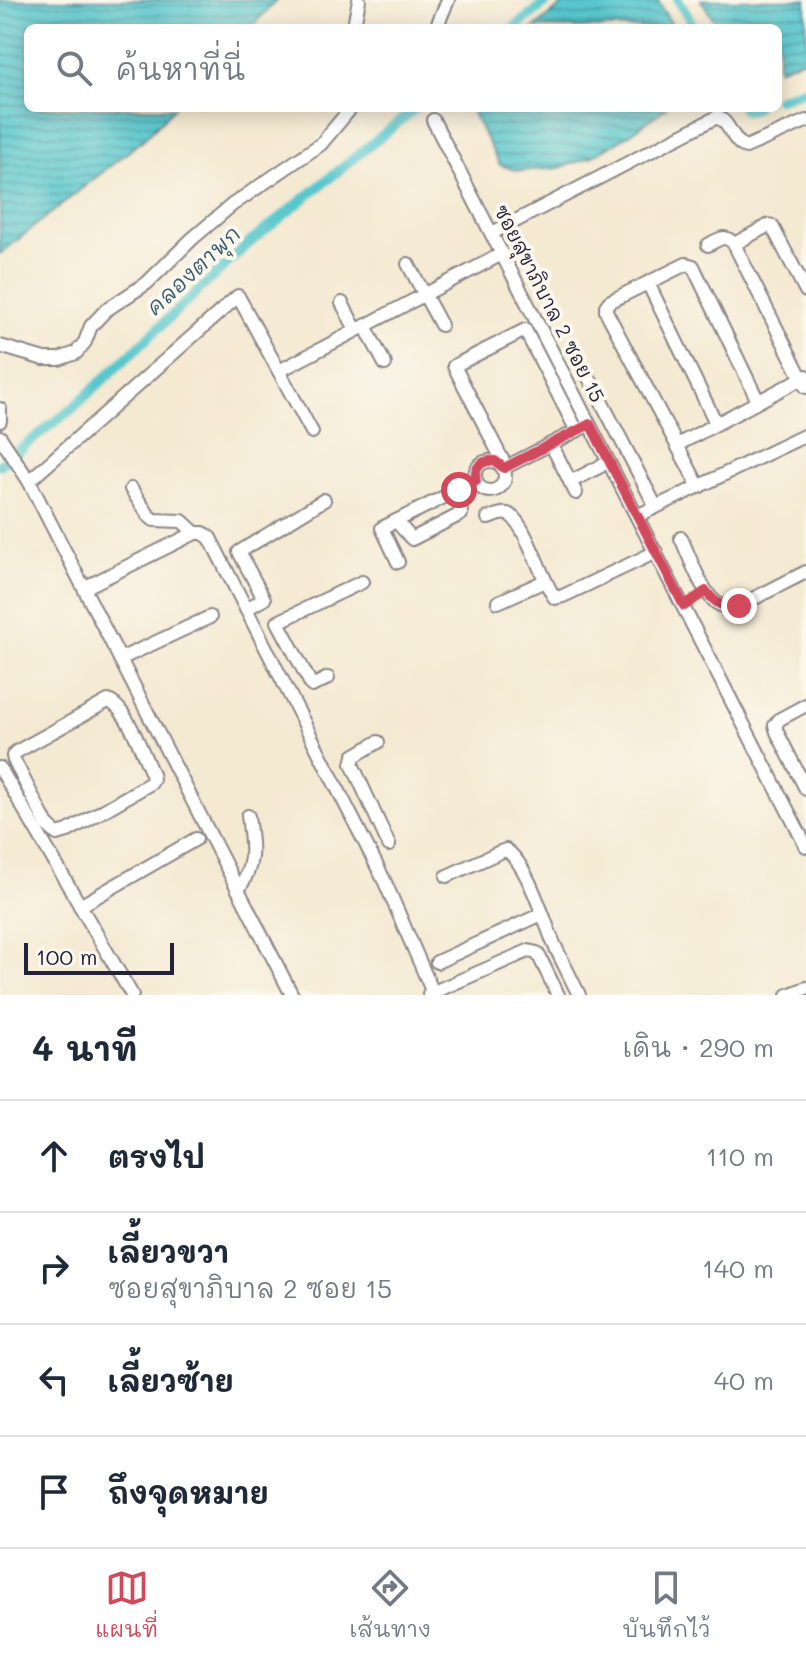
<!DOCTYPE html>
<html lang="th">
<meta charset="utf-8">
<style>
body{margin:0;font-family:Mali,"Playpen Sans Thai",sans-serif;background:#f2f2f3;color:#1f2937}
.scale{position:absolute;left:24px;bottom:20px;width:150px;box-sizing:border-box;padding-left:8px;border:4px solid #22223b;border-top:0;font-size:22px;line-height:28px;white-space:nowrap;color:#22223b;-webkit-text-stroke:6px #fbf7ec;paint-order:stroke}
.stop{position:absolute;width:24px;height:24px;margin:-18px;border:6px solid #d1495b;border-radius:50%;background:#fff}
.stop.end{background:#d1495b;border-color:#fff;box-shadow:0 2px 8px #0008}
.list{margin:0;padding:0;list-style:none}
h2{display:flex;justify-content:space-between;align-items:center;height:104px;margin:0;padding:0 32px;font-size:34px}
h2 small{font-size:26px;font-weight:400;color:#747a83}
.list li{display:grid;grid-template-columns:52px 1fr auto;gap:24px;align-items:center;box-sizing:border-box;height:112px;padding:0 32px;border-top:2px solid #e0e1e3}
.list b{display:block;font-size:30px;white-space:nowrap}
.list p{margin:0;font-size:26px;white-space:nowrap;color:#747a83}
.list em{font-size:26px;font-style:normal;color:#747a83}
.icon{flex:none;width:44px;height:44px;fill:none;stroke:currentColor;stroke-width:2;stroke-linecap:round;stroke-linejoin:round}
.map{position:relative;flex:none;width:806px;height:995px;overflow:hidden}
.search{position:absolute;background:#fff;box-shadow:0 4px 20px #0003;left:24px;right:24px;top:24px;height:88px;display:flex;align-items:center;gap:20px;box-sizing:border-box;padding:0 28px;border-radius:12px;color:#747a83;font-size:30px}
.sheet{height:552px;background:#fff}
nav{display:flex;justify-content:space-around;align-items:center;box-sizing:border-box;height:112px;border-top:2px solid #e0e1e3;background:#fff;font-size:22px;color:#747a83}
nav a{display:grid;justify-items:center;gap:4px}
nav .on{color:#d1495b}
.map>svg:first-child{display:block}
.water{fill:url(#water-rules);stroke:#3e7484;stroke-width:2}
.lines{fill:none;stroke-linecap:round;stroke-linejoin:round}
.canal{stroke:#59c7cd;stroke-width:10}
.minor-casing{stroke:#8b8686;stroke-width:16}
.minor{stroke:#fff;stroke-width:12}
.route{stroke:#d1495b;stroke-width:10}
.labels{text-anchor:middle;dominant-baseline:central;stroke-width:8;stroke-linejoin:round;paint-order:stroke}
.street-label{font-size:20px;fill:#22223b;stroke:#fbf7ec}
.water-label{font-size:22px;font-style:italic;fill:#355c6e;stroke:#fbf7ec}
</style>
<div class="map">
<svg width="806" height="995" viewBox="0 0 806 995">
<defs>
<pattern id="water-rules" width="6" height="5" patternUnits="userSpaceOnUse" patternTransform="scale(2)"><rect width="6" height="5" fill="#59c7cd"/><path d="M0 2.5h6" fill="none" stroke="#49a1a8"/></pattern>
</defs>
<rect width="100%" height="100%" fill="#fbf7ec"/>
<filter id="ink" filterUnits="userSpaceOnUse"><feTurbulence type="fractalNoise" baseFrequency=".0125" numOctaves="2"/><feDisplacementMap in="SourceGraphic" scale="16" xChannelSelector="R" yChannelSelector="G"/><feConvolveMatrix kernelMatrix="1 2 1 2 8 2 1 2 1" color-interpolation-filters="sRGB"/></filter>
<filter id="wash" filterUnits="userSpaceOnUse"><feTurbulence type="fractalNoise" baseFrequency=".006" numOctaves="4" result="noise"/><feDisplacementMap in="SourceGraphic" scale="32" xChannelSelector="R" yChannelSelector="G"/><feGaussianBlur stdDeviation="1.8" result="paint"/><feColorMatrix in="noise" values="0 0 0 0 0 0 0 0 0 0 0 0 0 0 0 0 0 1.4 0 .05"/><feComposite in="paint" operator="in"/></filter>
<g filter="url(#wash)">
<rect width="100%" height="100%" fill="#f4e9d1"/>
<g class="water">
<path d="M0,0h277l-27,28h-222v80h146l-30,31 -144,115z"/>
<path d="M569,0h88l17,28h-140z"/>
<path d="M701,0h105v58l-28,11v-41h-59z"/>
<path d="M470,108h196l-36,26 -39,23 -31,11 -42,3 -18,-6z"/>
</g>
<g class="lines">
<g class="canal">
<path d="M678,0l17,28"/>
<path d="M514,28l35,-28"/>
<path d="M778,99l28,-10"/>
<path d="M743,108l3,3 9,-3"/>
<path d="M0,465l73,-57 175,-164 168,-136"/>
</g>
</g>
</g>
<g filter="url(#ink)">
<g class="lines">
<defs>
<g id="minor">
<path d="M356,28l-1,-8 4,-20"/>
<path d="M436,28l12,-28"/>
<path d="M433,120l373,726"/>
<path d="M492,233l225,-116c14,5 14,25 29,30l60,-26"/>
<path d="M708,245c13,-7 17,-12 28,1"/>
<path d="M408,264l33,61"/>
<path d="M648,283l68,140"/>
<path d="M806,291l-34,-65 -3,-1 -31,17 -2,4 1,4 69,137"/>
<path d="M342,303l14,27"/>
<path d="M365,326l20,38"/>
<path d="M0,346l44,13h15l17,-6 9,-11 6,-16 15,-16 41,-27 45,-44 40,-34 89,-61 30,-36"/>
<path d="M279,371l223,-117"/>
<path d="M587,374l69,133"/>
<path d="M0,409v12"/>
<path d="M0,437l29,44 263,514"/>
<path d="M551,444l25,49"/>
<path d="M677,445l129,-69"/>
<circle cx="490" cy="476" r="15"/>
<path d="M506,467l-52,-101 71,-36 52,101"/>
<path d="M504,468l80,-41"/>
<path d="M29,481l209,-185 74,136"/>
<path d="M570,482l31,-16"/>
<path d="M699,487l-93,-176v-5l3,-4 77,-38 7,2 65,135"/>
<path d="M131,489l18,27 5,4 28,1 13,12"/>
<path d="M637,516l169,-81"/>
<path d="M488,518c6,-1 13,-6 19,-4 17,3 35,68 48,84l8,-2 93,-44"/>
<path d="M396,521l16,18 49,-25 -2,-24"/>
<path d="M681,538c8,17 22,59 39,67 7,3 12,2 19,1l67,-34"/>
<path d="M398,562l-16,-34 94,-47"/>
<path d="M84,588l111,-55h8l7,5 174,342 50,115"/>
<path d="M498,602l47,-21"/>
<path d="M246,609l18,-10 -25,-47 85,-52"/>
<path d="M120,659l90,-42"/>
<path d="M328,678l-16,8 -34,-64 84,-40"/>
<path d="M108,701c19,6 35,54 44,73l1,5 -2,4 -83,48 -11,3 -10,-9 -33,-65 -1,-4 3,-4z"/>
<path d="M806,705l-26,14 -5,6 2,7 29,57"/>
<path d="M378,742l-24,14 -2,8 37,81"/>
<path d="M0,768l132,227"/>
<path d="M447,876l53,-24 6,-2c21,13 38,70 48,94 8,17 17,34 25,51"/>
<path d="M238,890c18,-26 14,-44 10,-74"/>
<path d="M80,906l116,-67"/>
<path d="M437,962l105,-48"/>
<path d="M429,994l99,-43 9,2 3,5 18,37"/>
<path d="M788,995l18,-7"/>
</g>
</defs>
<use href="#minor" class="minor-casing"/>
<use href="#minor" class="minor"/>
</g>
</g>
<g class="lines" filter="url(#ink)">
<path class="route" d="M459,490l17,-9c-3,-13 6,-22 19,-20l9,7 86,-44 94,182 22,-15c9,12 17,18 33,15"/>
</g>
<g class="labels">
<g class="street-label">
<text transform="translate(550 303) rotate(63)">ซอยสุขาภิบาล 2 ซอย 15</text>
</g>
<g class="water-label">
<text transform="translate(193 270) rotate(-43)">คลองตาพุก</text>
</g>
</g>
</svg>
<div class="scale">100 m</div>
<div class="stop" style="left:459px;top:490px"></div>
<div class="stop end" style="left:739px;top:606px"></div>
<div class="search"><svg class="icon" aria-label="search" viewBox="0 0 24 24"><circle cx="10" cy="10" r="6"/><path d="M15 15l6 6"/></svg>ค้นหาที่นี่</div>
</div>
<section class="sheet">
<h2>4 นาที<small>เดิน · 290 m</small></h2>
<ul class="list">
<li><svg class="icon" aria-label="ahead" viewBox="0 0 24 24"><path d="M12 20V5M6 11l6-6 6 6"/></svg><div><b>ตรงไป</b></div><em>110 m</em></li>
<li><svg class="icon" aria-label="right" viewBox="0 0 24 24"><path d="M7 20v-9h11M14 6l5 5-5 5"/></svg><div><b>เลี้ยวขวา</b><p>ซอยสุขาภิบาล 2 ซอย 15</p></div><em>140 m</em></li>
<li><svg class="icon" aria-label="left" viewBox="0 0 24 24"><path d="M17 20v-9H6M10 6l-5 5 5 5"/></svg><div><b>เลี้ยวซ้าย</b></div><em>40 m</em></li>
<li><svg class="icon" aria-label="arrive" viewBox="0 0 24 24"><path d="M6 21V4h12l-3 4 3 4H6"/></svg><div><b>ถึงจุดหมาย</b></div></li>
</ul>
</section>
<nav>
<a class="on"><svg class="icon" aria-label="map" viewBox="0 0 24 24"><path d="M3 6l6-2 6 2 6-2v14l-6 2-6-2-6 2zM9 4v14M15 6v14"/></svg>แผนที่</a>
<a><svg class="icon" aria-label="directions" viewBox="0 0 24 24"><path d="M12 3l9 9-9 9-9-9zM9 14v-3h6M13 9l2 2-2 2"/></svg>เส้นทาง</a>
<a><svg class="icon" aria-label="saved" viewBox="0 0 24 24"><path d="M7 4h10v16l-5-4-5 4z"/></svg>บันทึกไว้</a>
</nav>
